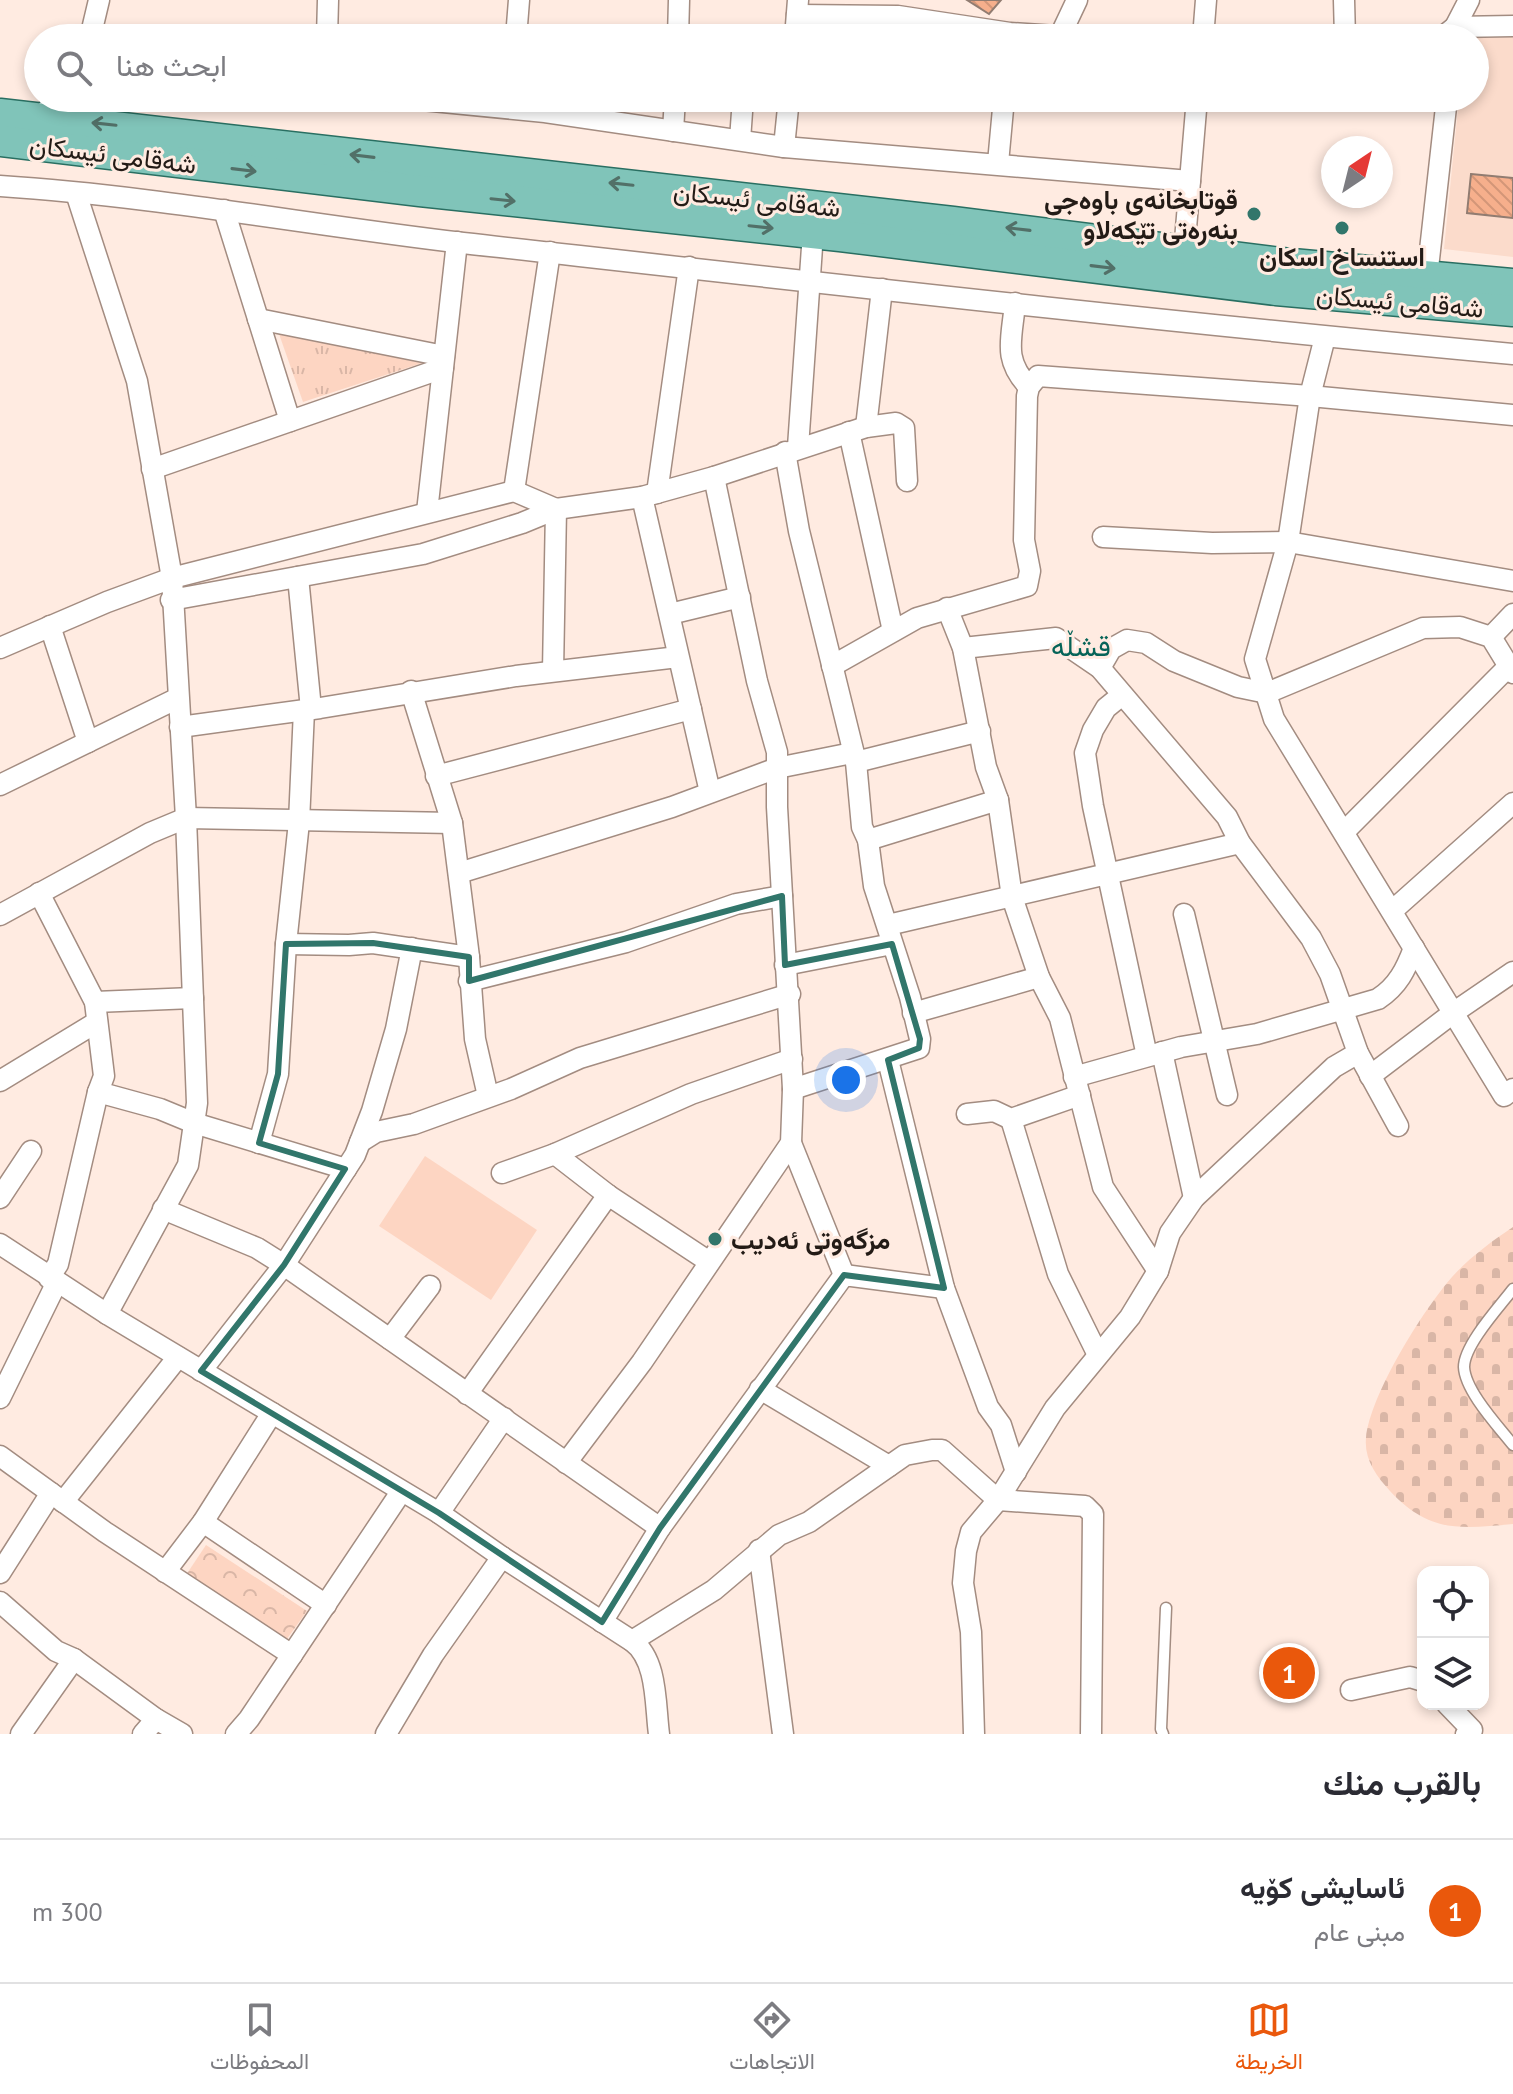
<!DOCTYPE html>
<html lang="ar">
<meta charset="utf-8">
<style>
body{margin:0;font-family:"PT Sans",Vazirmatn,sans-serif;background:#f7f7f7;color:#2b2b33;direction:rtl}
.controls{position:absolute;right:24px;bottom:24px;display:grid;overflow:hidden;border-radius:16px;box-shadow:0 4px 12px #0003}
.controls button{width:72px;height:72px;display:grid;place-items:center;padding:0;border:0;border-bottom:2px solid #e1e1e2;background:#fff;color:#2b2b33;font:40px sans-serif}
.compass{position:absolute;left:1321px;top:136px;width:72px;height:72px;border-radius:50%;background:#fff;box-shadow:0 4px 12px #0003;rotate:35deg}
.you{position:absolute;left:846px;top:1080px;width:28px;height:28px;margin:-20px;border:6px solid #fff;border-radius:50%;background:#1a73e8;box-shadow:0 0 0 12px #1a73e833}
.badge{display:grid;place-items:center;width:52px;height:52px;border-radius:50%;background:#ea580c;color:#fff;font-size:26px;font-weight:700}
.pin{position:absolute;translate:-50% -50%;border:4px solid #fff;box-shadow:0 2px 8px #0006}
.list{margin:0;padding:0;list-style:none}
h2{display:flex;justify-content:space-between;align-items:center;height:104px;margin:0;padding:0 32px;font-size:34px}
h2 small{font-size:26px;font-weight:400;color:#7c7c81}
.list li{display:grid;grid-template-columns:52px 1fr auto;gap:24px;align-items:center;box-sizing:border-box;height:144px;padding:0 32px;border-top:2px solid #e1e1e2}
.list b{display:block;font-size:30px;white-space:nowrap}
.list p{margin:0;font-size:26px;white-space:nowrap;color:#7c7c81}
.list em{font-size:26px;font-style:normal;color:#7c7c81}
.icon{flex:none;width:44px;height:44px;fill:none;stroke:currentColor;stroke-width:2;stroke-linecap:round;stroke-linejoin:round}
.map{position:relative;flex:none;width:1513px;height:1734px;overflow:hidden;direction:ltr}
.search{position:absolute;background:#fff;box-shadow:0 4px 12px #0003;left:24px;right:24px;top:24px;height:88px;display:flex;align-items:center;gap:20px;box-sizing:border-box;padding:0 28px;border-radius:44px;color:#7c7c81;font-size:30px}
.sheet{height:248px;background:#fff}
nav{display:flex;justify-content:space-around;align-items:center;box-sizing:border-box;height:112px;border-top:2px solid #e1e1e2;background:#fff;font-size:22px;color:#7c7c81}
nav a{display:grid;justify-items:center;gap:4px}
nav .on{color:#ea580c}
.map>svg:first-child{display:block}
.built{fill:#fbdbcb}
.grass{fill:url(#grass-tufts)}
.forest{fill:url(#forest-crowns)}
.cemetery{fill:url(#cemetery-stones)}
.pitch{fill:#fdd5c2}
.building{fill:url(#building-back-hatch);stroke:#917c71;stroke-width:2}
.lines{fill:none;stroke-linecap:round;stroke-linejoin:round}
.service-casing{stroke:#a38c81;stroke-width:13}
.minor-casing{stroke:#a38c81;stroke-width:23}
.primary-casing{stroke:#296f62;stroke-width:33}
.service{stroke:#fff;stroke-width:10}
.minor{stroke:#fff;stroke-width:20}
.primary{stroke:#80c4b9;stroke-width:30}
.oneway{stroke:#527068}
.marked{fill:none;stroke:#31766b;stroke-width:6;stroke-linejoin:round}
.poi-dot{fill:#31766b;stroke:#ffebe1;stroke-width:3}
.labels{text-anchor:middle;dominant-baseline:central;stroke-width:6;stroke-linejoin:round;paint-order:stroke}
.street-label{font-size:26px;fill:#231b16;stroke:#ffebe1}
.poi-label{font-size:26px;font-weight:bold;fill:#231b16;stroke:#ffebe1;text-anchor:end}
.neighbourhood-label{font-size:28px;fill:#066458;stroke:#ffebe1}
</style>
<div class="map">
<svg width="1513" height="1734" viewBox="0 0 1513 1734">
<defs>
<pattern id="grass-tufts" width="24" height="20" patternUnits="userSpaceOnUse" patternTransform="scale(2)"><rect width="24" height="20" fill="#fdd5c2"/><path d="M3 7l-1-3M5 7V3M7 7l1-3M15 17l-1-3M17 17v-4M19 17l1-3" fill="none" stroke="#d9b6a6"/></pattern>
<pattern id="forest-crowns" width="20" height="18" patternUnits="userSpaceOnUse" patternTransform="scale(2)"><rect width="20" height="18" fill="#fdd5c2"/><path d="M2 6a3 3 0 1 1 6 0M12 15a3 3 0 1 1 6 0" fill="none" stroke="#d9b6a6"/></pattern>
<pattern id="cemetery-stones" width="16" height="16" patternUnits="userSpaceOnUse" patternTransform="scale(2)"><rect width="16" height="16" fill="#fdd5c2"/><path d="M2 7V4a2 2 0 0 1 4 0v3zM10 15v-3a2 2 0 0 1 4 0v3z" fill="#d9b6a6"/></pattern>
<pattern id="building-back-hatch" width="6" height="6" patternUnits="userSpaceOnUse" patternTransform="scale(2)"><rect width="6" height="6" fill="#f6af8c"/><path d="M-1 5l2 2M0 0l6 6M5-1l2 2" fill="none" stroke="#d39678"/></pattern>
</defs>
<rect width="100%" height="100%" fill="#ffebe1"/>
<path class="built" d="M1465,35h48v222l-69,-8 15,-151h16v-60h-10z"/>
<path class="grass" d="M279,334l143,29 -119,39z"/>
<path class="forest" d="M206,1545l101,66 -28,39 -99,-66z"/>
<path class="cemetery" d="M1513,1227v297c-53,5 -84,9 -123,-33 -14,-15 -26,-32 -24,-53 4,-43 57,-128 86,-161 17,-19 40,-36 61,-50z"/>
<path class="pitch" d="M425,1156l112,74 -46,70 -112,-74z"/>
<g class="building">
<path d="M967,0h34l-12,14z"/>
<path d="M1471,174l42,4v40l-46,-5z"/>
</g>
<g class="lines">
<defs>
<g id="service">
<path d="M1513,1289c-13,17 -49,56 -49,78 1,24 34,59 49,78"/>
<path d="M1163,1734l-2,-5 5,-121"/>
</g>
<g id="minor">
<path d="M1344,0l1,38"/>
<path d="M797,15l101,1 112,17 76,5"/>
<path d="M1060,36l17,-36"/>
<path d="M90,38l9,-38"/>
<path d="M327,38l1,-38"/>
<path d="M516,38l3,-38"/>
<path d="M678,38l1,-38"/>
<path d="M795,38l3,-38"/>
<path d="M1203,38l3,-38"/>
<path d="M1441,38l14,-11 58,-1"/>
<path d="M1454,38l1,-11 14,-27"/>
<path d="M402,98l143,14 239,35 406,34"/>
<path d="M39,118l20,-20"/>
<path d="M673,131l2,-33"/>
<path d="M740,140l3,-42"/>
<path d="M784,147l5,-49"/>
<path d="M998,163l6,-65"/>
<path d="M0,186c155,10 309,39 463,57 350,39 700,79 1050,111"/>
<path d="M76,193l61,188 35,197 14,240 11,285 -9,62 -81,149"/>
<path d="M224,210l66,211"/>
<path d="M1184,252l13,-154"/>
<path d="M1427,277l20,-179"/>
<path d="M1015,303c-3,36 -13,56 14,84"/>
<path d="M258,319l186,37"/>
<path d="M1325,337l-15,59 -22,146 -33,117 19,60 230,377 9,-7"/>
<path d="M866,427l16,-138"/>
<path d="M849,432l44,199"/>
<path d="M798,447l15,-214"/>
<path d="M785,452l14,79 57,231 6,65 6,13 6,46 36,111 10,42 -1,9 -126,41"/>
<path d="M152,469l291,-101"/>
<path d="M514,491l36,-239"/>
<path d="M657,493l32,-226"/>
<path d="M642,497l68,295"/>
<path d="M427,512l30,-270"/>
<path d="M1103,537l109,6 76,-1 225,39"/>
<path d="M298,577l13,132"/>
<path d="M171,600l252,-46 99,-31 34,-14 86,-12 72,-20 152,-50 30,-4 8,5 3,53"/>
<path d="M947,608l16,40 23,119 12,33 14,97 27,80 21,41 43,169 55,84"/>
<path d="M670,614l70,-17"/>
<path d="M50,626l38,116"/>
<path d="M1491,637l22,-23"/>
<path d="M0,648l107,-46 65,-24 342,-87 42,18 -3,162"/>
<path d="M963,648l93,-10 44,30 127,149 13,26 71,95 19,36 28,79 40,73"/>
<path d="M832,666l85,-48 110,-32 3,-15 -6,-31 3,-144 2,-9 9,-11 272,20 203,19"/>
<path d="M1100,668l11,-19 16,-9 19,3 28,18 64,26 29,6 156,-65 37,-1 31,10 22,36"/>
<path d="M411,691l41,132 17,134 6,82 13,57"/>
<path d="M1122,695l-16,13 -13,22 -8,23 8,53 54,250"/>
<path d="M180,727l140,-19 196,-32 162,-19"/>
<path d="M856,762l124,-31"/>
<path d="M436,776l255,-67"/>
<path d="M0,785l178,-87"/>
<path d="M1345,831l164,-165"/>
<path d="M868,840l130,-40"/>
<path d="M459,873l213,-66 105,-39 75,-15"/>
<path d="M39,893l56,109 9,74 -6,16 -40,172 -9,14"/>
<path d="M1392,911l121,-108"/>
<path d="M1184,914l43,181"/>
<path d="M0,915l150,-82 36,-15 266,5"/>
<path d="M888,925l352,-82"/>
<path d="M286,944l63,1 24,-2 96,14"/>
<path d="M785,965l107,-21"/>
<path d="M469,981l157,-39 110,-38 46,-8"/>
<path d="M95,1002l98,-4"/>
<path d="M913,1013l126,-36"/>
<path d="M1162,1052l32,146"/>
<path d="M888,1060l56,228 44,119 13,18 15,47"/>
<path d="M1370,1076l83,-63 60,-41"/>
<path d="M1074,1077l107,-30 76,-13 121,-35c20,-13 28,-30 36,-51"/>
<path d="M0,1081l97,-59"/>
<path d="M98,1092l62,17 34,14 152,46"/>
<path d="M967,1114l27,-3 17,8 69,-24"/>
<path d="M1011,1119l47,155 40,81"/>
<path d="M360,1142l16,-10 38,-8 97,-35 69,-31 210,-64"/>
<path d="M259,1143l19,-69 8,-130 13,-122 5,-112"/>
<path d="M791,1143l53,132"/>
<path d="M555,1154l53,41 100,66"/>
<path d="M502,1173l53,-19 136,-60 101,-35"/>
<path d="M0,1198l31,-47"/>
<path d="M163,1209l94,39 27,17 376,263"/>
<path d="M0,1244l107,70 332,199 63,44 130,84c26,19 23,64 27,93"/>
<path d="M390,1339l40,-53"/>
<path d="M201,1371l83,-106 71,-110 17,-44 24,-82 16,-81"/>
<path d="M760,1389l129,77"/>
<path d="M467,1394l141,-199"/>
<path d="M0,1398l57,-116"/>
<path d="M0,1456l105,76 187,123"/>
<path d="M566,1463l76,-101 149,-219 2,-54 -16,-282v-55l-20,-71 -43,-204"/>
<path d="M63,1502l115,-145"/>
<path d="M439,1513l65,-95"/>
<path d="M203,1522l123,83"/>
<path d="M759,1550l24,184"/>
<path d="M165,1572l38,-50 69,-109"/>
<path d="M0,1573l51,-80"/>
<path d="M0,1602l56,49 18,8 82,60 26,15"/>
<path d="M602,1622l58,-94 184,-253 100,13"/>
<path d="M632,1641l82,-51 65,-55 30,-13 96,-67 27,-5h10l56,50 87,6 8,8 -2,220"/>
<path d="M1351,1690l59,-13 13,4"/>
<path d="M1447,1704l25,26 -6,4"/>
<path d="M21,1734l53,-75"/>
<path d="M143,1734l13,-15"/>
<path d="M236,1734l13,-15 152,-227"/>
<path d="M386,1734l47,-79 69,-98"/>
<path d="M974,1734l-3,-102 -8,-49 3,-32 5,-19 27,-32 57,-92 75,-91 28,-46 12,-38 24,-35 140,-131 24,-14"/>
</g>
<g id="primary">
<path d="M0,114l953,108 328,41 232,21"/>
<path d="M0,141l420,50 420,45 436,54 237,21"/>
</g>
</defs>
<use href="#service" class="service-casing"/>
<use href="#minor" class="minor-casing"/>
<use href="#primary" class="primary-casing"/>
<use href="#service" class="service"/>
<use href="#minor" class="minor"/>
<use href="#primary" class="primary"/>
</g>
<defs><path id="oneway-shaft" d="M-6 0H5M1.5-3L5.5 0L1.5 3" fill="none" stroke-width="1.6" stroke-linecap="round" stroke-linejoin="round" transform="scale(2)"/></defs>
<g class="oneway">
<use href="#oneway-shaft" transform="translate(104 124) rotate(-174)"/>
<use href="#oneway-shaft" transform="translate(362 156) rotate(-173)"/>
<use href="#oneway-shaft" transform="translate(244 170) rotate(7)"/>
<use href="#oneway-shaft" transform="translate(621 184) rotate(-174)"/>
<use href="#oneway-shaft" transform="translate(503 200) rotate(6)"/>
<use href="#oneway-shaft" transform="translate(761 227) rotate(6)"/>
<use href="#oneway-shaft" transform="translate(1018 229) rotate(-173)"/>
<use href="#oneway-shaft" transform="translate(1103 267) rotate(7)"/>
</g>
<path class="marked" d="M782,896l3,69 107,-21 28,95 -1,9 -31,12 56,228 -100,-13 -184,253 -58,94 -163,-109 -238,-142 83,-106 61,-96 -86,-26 19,-69 8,-130 87,-1 96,14v24z"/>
<g class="poi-dot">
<circle cx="1254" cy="214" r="8"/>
<circle cx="1342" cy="228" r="8"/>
<circle cx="715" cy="1239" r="8"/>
</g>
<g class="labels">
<g class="street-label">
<text transform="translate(113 154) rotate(7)">شەقامی ئیسکان</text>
<text transform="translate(757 199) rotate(6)">شەقامی ئیسکان</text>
<text transform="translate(1400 301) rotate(5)">شەقامی ئیسکان</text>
</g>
<g class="poi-label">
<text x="1238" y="199">قوتابخانه‌ی باوه‌جی<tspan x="1238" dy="30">بنه‌ره‌تی تێكه‌لاو</tspan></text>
<text x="1342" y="256" text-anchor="middle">استنساخ اسکان</text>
<text x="731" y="1239" text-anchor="start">مزگەوتی ئەدیب</text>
</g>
<g class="neighbourhood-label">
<text x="1081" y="645">قشڵه‌</text>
</g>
</g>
</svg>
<div class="controls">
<button><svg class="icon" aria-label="locate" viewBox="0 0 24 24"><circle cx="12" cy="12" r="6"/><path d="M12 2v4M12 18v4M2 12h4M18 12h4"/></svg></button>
<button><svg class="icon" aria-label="layers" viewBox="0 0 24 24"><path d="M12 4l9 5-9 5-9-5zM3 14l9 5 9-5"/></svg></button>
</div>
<svg class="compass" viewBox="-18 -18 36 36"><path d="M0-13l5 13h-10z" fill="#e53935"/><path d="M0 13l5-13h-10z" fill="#7c7c81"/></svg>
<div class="you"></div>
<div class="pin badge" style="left:1289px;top:1673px">1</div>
<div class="search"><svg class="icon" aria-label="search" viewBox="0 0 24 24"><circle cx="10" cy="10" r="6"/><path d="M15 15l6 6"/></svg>ابحث هنا</div>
</div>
<section class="sheet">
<h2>بالقرب منك<small></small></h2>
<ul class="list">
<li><span class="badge">1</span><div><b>ئاسایشی کۆیە</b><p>مبنى عام</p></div><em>300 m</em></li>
</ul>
</section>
<nav>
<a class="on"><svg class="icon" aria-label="map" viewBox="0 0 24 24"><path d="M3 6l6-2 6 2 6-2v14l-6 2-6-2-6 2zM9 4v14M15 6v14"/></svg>الخريطة</a>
<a><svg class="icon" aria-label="directions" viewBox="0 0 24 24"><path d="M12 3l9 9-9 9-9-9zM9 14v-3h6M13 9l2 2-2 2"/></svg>الاتجاهات</a>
<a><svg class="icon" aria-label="saved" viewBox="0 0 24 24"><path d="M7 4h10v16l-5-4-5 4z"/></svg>المحفوظات</a>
</nav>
